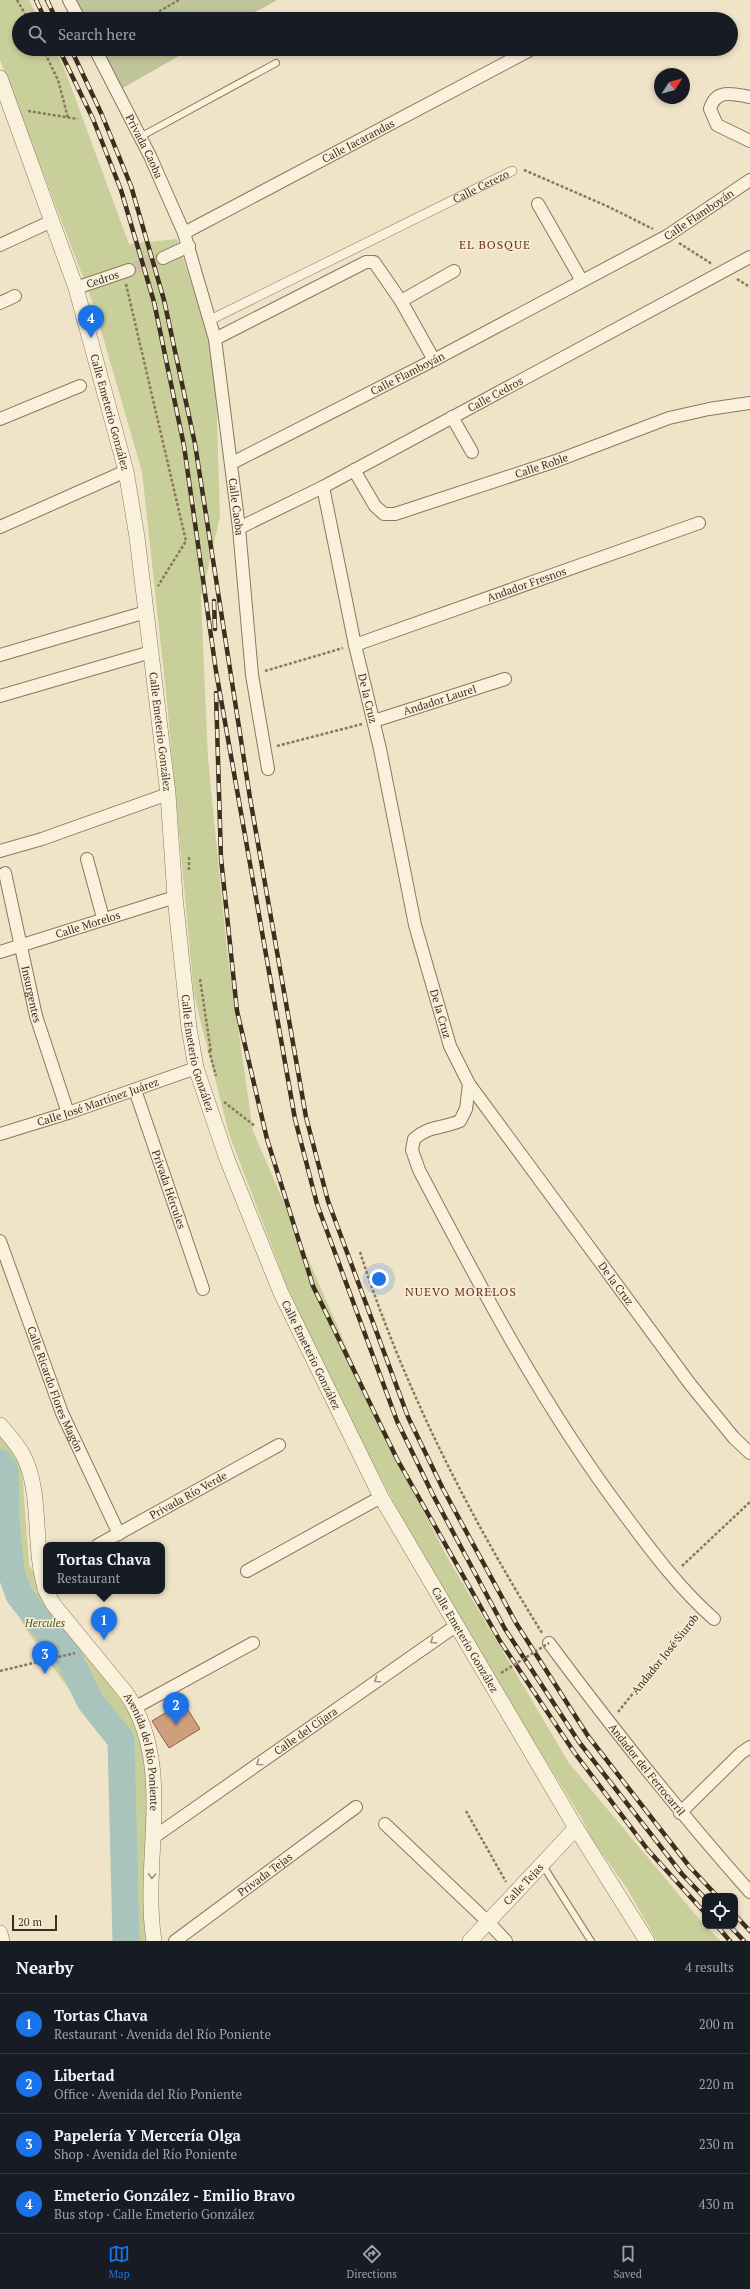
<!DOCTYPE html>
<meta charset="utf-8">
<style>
body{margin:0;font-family:"PT Serif",serif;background:#20242c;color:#f1f3f6}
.controls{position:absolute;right:12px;bottom:12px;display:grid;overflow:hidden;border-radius:8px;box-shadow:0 2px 6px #0003}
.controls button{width:36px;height:36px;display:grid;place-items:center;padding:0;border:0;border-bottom:1px solid #363941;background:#171b24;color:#f1f3f6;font:20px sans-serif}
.compass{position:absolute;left:654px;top:68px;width:36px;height:36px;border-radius:50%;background:#171b24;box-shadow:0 2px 6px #0003;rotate:54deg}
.scale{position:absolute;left:12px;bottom:10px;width:45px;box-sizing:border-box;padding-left:4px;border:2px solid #3d2e20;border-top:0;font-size:11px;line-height:14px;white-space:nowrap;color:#3d2e20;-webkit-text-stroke:3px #f7eed8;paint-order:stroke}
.you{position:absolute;left:379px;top:1279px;width:14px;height:14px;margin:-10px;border:3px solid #fff;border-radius:50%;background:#1a73e8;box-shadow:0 0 0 6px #1a73e833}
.badge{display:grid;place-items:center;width:26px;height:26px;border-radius:50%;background:#1a73e8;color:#fff;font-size:13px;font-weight:700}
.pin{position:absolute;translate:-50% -33px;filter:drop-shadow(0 1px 2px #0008)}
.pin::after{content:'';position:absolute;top:21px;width:14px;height:12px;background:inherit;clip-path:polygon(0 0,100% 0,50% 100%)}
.popup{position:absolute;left:43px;top:1542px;width:122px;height:52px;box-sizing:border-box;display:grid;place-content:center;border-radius:8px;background:#171b24;filter:drop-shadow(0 1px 3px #0005);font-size:13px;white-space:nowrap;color:#9ea1a6}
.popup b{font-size:15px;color:#f1f3f6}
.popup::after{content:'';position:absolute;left:50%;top:100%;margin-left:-8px;border:8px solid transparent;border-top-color:#171b24}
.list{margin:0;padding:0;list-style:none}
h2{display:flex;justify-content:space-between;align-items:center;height:52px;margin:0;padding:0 16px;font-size:17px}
h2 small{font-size:13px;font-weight:400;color:#9ea1a6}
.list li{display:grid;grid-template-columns:26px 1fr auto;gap:12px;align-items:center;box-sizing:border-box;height:60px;padding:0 16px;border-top:1px solid #363941}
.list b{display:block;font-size:15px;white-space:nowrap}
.list p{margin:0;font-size:13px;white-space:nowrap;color:#9ea1a6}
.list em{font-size:13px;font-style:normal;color:#9ea1a6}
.icon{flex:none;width:22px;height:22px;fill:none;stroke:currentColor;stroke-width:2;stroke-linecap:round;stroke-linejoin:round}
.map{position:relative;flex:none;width:750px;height:1941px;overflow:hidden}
.search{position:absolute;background:#171b24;box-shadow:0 2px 6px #0003;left:12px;right:12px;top:12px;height:44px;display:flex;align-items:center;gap:10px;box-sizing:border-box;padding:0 14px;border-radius:22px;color:#9ea1a6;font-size:15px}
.sheet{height:292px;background:#171b24}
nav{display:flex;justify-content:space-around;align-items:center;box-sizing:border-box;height:56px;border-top:1px solid #363941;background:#171b24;font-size:11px;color:#9ea1a6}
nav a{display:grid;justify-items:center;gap:2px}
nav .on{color:#1a73e8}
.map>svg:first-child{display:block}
.green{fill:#c9cf9b}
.cemetery{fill:#bfc49a}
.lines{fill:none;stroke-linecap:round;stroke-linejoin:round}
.river{stroke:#a9c4bc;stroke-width:27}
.building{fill:#cf9f7d;stroke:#8d5f41}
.minor-tunnel{stroke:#ccc0a6;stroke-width:12;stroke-dasharray:12 6;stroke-linecap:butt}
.service-casing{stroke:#8d765c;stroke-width:8}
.pedestrian-casing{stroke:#8d765c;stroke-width:10}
.minor-casing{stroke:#8d765c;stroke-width:14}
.tertiary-casing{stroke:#8d765c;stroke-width:16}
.path{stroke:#8d765c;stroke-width:2.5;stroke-dasharray:3 2;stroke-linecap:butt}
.service{stroke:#faf1dc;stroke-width:6}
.pedestrian{stroke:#faf1dc;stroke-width:9}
.minor{stroke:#faf1dc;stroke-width:12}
.tertiary{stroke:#faf1dc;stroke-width:15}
.rail-casing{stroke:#3d2e20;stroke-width:4.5}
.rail{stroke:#f7eed8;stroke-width:3;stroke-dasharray:9;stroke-linecap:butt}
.path-bridge{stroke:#8d765c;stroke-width:2.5;stroke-dasharray:3 2;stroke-linecap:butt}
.oneway{stroke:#9c907e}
.labels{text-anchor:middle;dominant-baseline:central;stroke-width:3;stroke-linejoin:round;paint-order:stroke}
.street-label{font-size:11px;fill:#3d2e20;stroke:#f7eed8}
.park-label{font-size:11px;font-style:italic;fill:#4d5a26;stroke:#f7eed8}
.neighbourhood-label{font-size:12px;letter-spacing:1px;fill:#6b2e1e;stroke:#f7eed8}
</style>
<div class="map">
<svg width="750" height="1941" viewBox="0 0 750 1941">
<rect width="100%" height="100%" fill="#f0e4c8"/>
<g class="green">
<path d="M0,0h29l10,19h-20v30h35l9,16 66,179 48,-5 38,118 5,160 -19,81 7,161 19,191 26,181 127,294 67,132 122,206 136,163 16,15h-64l-31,-54 -35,-49 -9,-19 -139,-225 -106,-198 -51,-112 -57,-150 -35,-139 -28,-303 -24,-220 -48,-166 -94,-246z"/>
<path d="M0,1431l6,6 16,32 7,96 106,156 12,53 5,167h-35l-2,-121 -6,-74 -83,-117 -26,-47z"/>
</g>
<g class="cemetery">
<path d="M71,0h206l-34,19h-161z"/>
<path d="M99,49h92l-70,40z"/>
</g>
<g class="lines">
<path class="river" d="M0,1463l5,8 1,52 5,49 8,23 50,63 21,43 31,39 5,201"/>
</g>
<path class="building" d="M183,1702l17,27 -31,19 -17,-27z"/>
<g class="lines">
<path class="minor-tunnel" d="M129,270l34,-12"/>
<defs>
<g id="service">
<path d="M140,137l136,-74"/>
<path d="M542,1864l49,77"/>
</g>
<g id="pedestrian">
<path id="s1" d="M210,320l302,-149"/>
</g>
<g id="minor">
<path d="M69,0l10,19"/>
<path id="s2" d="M95,49l55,107 34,77 31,106 24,189 13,147 16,94"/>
<path d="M750,97c-17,-3 -34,-9 -40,12l7,16 33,16"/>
<path d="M538,204l44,77"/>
<path id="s3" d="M184,233l348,-184"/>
<path d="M0,245l52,-24"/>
<path d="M163,258l26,-12"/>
<path id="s4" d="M76,288l53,-18"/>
<path d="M401,301l53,-30"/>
<path d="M0,303l15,-7"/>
<path d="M215,339l151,-77h8l27,39 33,59"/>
<path d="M452,417l20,35"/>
<path d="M0,419l80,-33"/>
<path id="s5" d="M232,463l202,-103 233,-124 83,-56"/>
<path id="s6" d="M354,470l21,36 9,8h11l161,-53 113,-43 40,-9 41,-6"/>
<path id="s7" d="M323,487l32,158 25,104 35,176 35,121 19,38 221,300 44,54 16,15"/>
<path d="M0,527l126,-56"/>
<path id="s8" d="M239,528l84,-41 427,-230"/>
<path id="s9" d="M355,645l344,-122"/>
<path d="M0,655l146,-43"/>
<path d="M0,696l151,-44"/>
<path id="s10" d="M374,721l131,-42"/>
<path d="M0,851l42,-12 126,-45"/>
<path d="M87,859l16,59"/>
<path id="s11" d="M5,873l31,143 32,97"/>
<path id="s12" d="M0,952l175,-55"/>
<path d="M469,1084l-3,25 -6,12c-19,8 -30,4 -46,18l-2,11 7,20c63,120 126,240 208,348 26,35 54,72 87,101"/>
<path id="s13" d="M135,1090l68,199"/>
<path id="s14" d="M0,1134l68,-21 128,-45"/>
<path id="s15" d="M0,1241l62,172 57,121"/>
<path id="s16" d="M98,1545l181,-100"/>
<path d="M247,1571l134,-74"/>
<path id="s17" d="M549,1643c64,86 130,169 201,249"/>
<path d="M136,1707l117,-64"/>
<path d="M680,1813l61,-60 9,-6"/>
<path d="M385,1824l103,98 18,19"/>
<path id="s18" d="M154,1837l303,-212"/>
<path id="s19" d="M175,1941l181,-134"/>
</g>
<g id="tertiary">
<path id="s20" d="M0,78l76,210 50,183 11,66 31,257 7,103 14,131 7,40 31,91 54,134 100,204 195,331 71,113"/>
<path d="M0,1425c9,10 18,20 24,32 19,39 8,92 22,133"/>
<path id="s21" d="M46,1591l7,13 73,89c50,72 15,167 28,248"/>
<path d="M0,1933l2,8"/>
<path id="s22" d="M470,1941l106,-113"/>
</g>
</defs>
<use href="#service" class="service-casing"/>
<use href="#pedestrian" class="pedestrian-casing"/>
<use href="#minor" class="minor-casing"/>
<use href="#tertiary" class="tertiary-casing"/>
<g class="path">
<path d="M17,0l11,19"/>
<path d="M146,19l33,-19"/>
<path d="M43,49l15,31 10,38"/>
<path d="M28,111l50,8"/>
<path d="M524,170l85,37 44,22"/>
<path d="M679,243l33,21"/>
<path d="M737,279l13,8"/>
<path d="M126,284l60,257 -28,45"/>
<path d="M265,671l78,-23"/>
<path d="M277,746l85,-22"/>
<path d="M189,857v14"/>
<path d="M200,979l11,73"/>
<path d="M209,1050l7,26"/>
<path d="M224,1102l31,24"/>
<path d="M360,1252c43,134 108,262 182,381"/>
<path d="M682,1566l68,-64"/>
<path d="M0,1671l75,-18"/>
<path d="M618,1712l76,-94"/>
<path d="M466,1811l40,71"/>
</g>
<use href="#service" class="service"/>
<use href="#pedestrian" class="pedestrian"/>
<use href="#minor" class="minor"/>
<use href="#tertiary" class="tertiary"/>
<defs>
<g id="rail">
<path d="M36,0l9,19"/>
<path d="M47,0l9,19"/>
<path d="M59,49l34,70 28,71 33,112 30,144 32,225 79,448 22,85 80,217 36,74 72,134 74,113 103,132 23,24"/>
<path d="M71,49l31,66 29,71 33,114 31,144 55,354 56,319 22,84 80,216 35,72 73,134 72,113 101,130 28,30"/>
<path d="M214,601l1,28"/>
<path d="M216,693l5,165 16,153 30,128 46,147 84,173 103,182 74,111 74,98 57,63"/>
<path d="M735,1915l15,16"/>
<path d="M717,1926l13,15"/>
<path d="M730,1926l14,15"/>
</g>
</defs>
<use href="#rail" class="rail-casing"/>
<use href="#rail" class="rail"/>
<path class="path-bridge" d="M501,1673l48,-30"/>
</g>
<defs><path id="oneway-chevron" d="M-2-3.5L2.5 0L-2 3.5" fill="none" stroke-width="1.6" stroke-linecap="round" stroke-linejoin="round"/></defs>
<g class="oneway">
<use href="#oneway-chevron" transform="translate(433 1641) rotate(145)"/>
<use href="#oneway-chevron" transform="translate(377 1680) rotate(145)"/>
<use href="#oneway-chevron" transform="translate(259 1763) rotate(145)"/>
<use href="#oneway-chevron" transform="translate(152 1876) rotate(93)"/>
</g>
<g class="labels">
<g class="street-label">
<text stroke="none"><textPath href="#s3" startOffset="197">Calle Jacarandas</textPath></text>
<text stroke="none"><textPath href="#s2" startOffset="109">Privada Caoba</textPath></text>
<text stroke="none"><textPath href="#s1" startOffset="302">Calle Cerezo</textPath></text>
<text stroke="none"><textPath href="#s5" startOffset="529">Calle Flamboyán</textPath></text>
<text stroke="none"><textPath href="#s4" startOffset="28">Cedros</textPath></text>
<text stroke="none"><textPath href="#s5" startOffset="197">Calle Flamboyán</textPath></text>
<text stroke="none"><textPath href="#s8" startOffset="289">Calle Cedros</textPath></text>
<text stroke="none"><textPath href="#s20" startOffset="352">Calle Emeterio González</textPath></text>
<text stroke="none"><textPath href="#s6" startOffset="219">Calle Roble</textPath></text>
<text stroke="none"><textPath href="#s2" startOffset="484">Calle Caoba</textPath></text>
<text stroke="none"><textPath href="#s9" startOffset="182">Andador Fresnos</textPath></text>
<text stroke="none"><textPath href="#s7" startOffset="216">De la Cruz</textPath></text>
<text stroke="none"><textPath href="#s10" startOffset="69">Andador Laurel</textPath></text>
<text stroke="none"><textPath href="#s20" startOffset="676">Calle Emeterio González</textPath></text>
<text stroke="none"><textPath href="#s12" startOffset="92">Calle Morelos</textPath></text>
<text stroke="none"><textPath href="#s11" startOffset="124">Insurgentes</textPath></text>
<text stroke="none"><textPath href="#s7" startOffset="540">De la Cruz</textPath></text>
<text stroke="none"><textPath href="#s20" startOffset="1000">Calle Emeterio González</textPath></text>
<text stroke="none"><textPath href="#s14" startOffset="103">Calle José Martínez Juárez</textPath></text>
<text stroke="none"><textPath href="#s13" startOffset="105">Privada Hércules</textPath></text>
<text stroke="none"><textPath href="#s7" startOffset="864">De la Cruz</textPath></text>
<text stroke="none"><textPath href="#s20" startOffset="1324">Calle Emeterio González</textPath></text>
<text stroke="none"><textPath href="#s15" startOffset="158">Calle Ricardo Flores Magón</textPath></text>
<text stroke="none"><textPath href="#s16" startOffset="103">Privada Río Verde</textPath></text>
<text stroke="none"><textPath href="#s20" startOffset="1648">Calle Emeterio González</textPath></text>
<text transform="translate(665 1654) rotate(-51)">Andador José Siurob</text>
<text stroke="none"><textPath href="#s18" startOffset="185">Calle del Cíjara</textPath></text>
<text stroke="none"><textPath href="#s21" startOffset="192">Avenida del Río Poniente</textPath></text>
<text stroke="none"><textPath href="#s17" startOffset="160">Andador del Ferrocarril</textPath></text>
<text stroke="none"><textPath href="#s19" startOffset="112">Privada Tejas</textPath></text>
<text stroke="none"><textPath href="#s22" startOffset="78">Calle Tejas</textPath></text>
</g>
<g class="park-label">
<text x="45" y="1623">Hercules</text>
</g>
<g class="neighbourhood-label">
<text x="495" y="244">EL BOSQUE</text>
<text x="461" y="1291">NUEVO MORELOS</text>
</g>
</g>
</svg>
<div class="controls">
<button><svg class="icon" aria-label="locate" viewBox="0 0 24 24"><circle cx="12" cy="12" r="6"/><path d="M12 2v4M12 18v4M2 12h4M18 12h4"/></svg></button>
</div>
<svg class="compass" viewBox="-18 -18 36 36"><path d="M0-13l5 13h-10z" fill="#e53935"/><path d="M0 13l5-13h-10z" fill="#9ea1a6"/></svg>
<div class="scale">20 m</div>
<div class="you"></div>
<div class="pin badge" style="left:104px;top:1640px">1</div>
<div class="popup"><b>Tortas Chava</b>Restaurant</div>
<div class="pin badge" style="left:176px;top:1725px">2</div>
<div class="pin badge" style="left:45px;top:1674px">3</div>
<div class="pin badge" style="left:91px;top:338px">4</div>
<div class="search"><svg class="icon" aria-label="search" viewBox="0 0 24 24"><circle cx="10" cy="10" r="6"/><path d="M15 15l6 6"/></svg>Search here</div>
</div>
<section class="sheet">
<h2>Nearby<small>4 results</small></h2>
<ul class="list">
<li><span class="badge">1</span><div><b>Tortas Chava</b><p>Restaurant · Avenida del Río Poniente</p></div><em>200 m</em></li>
<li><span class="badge">2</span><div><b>Libertad</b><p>Office · Avenida del Río Poniente</p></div><em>220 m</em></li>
<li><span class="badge">3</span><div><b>Papelería Y Mercería Olga</b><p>Shop · Avenida del Río Poniente</p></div><em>230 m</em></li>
<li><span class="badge">4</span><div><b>Emeterio González - Emilio Bravo</b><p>Bus stop · Calle Emeterio González</p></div><em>430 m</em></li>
</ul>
</section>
<nav>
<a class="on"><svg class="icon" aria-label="map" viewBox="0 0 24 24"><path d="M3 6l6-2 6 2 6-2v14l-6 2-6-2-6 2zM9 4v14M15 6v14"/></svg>Map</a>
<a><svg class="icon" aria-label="directions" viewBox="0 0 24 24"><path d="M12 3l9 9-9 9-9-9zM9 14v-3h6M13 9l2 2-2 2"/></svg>Directions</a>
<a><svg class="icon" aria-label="saved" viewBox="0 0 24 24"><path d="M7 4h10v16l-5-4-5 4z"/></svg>Saved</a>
</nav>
